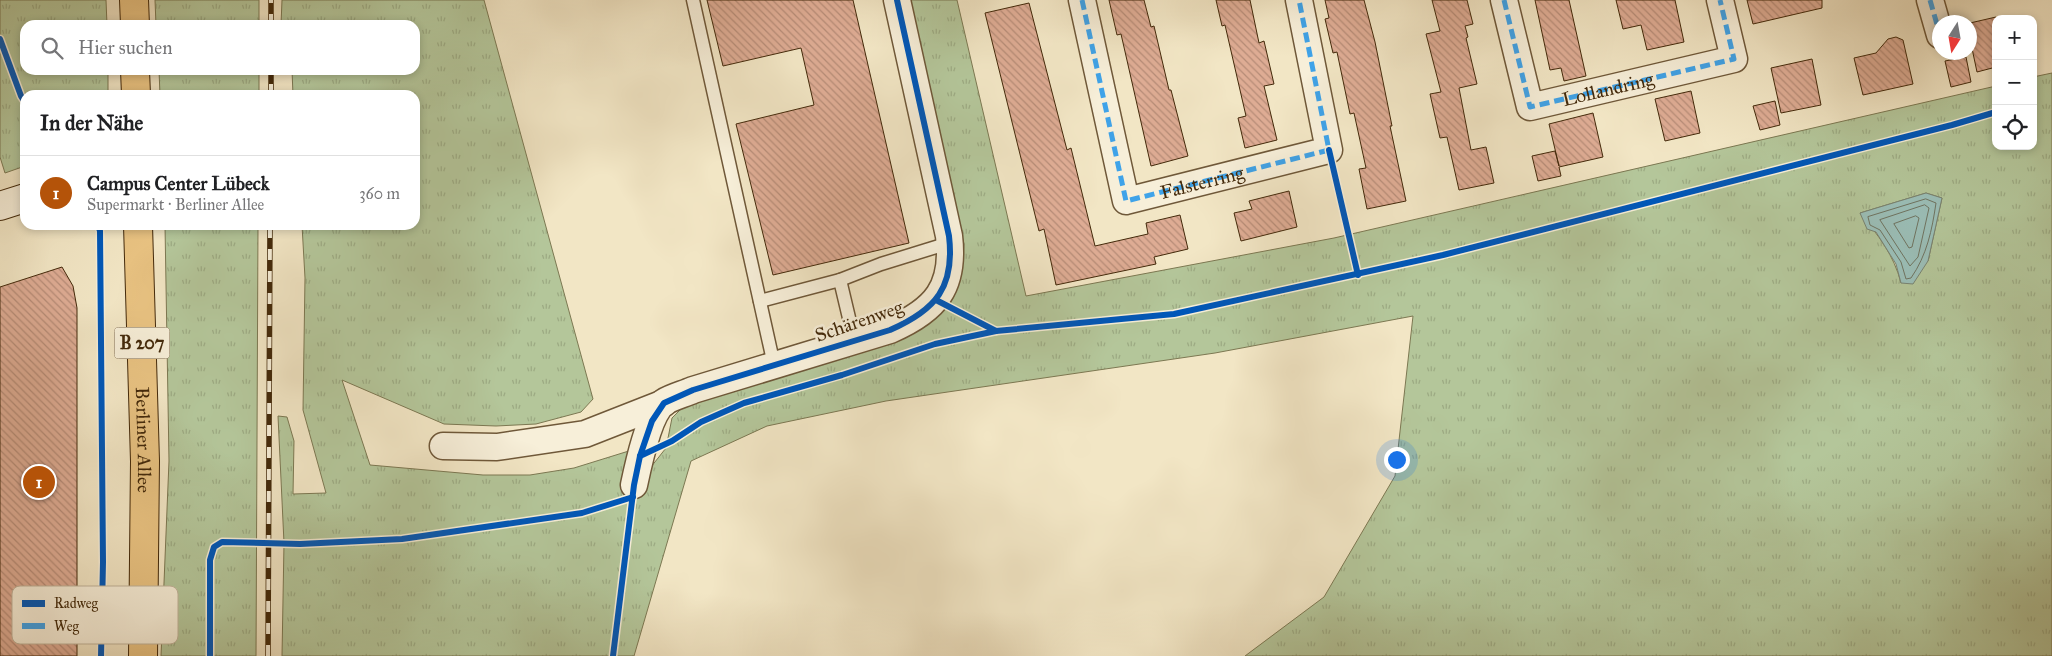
<!DOCTYPE html>
<html lang="de">
<meta charset="utf-8">
<style>
body{margin:0;font-family:"IM FELL Great Primer",serif;background:#f6f6f6;color:#202124}
.controls{position:absolute;right:15px;top:15px;display:grid;overflow:hidden;border-radius:10px;box-shadow:0 2px 8px #0003}
.controls button{width:45px;height:45px;display:grid;place-items:center;padding:0;border:0;border-bottom:1px solid #e0e0e0;background:#fff;color:#202124;font:25px sans-serif}
.compass{position:absolute;left:1932px;top:15px;width:45px;height:45px;border-radius:50%;background:#fff;box-shadow:0 2px 8px #0003;rotate:191deg}
.you{position:absolute;left:1396px;top:459px;width:18px;height:18px;margin:-12px;border:4px solid #fff;border-radius:50%;background:#1a73e8;box-shadow:0 0 0 8px #1a73e833}
.badge{display:grid;place-items:center;width:32px;height:32px;border-radius:50%;background:#b45309;color:#fff;font-size:16px;font-weight:700}
.pin{position:absolute;translate:-50% -50%;border:2px solid #fff;box-shadow:0 1px 5px #0006}
.list{margin:0;padding:0;list-style:none}
h2{display:flex;justify-content:space-between;align-items:center;height:65px;margin:0;padding:0 20px;font-size:21px}
h2 small{font-size:16px;font-weight:400;color:#757577}
.list li{display:grid;grid-template-columns:32px 1fr auto;gap:15px;align-items:center;box-sizing:border-box;height:75px;padding:0 20px;border-top:1px solid #e0e0e0}
.list b{display:block;font-size:19px;white-space:nowrap}
.list p{margin:0;font-size:16px;white-space:nowrap;color:#757577}
.list em{font-size:16px;font-style:normal;color:#757577}
.icon{flex:none;width:28px;height:28px;fill:none;stroke:currentColor;stroke-width:2;stroke-linecap:round;stroke-linejoin:round}
.map{position:relative;flex:none;width:2052px;height:656px;overflow:hidden}
.search{position:absolute;background:#fff;box-shadow:0 2px 8px #0003;left:20px;top:20px;width:400px;height:55px;display:flex;align-items:center;gap:12px;box-sizing:border-box;padding:0 18px;border-radius:15px;color:#757577;font-size:19px}
.panel{position:absolute;background:#fff;box-shadow:0 2px 8px #0003;left:20px;top:90px;width:400px;height:140px;border-radius:15px}
.map>svg:first-child{display:block}
.grass{fill:url(#grass-tufts);stroke:#7c7852;fill-rule:evenodd}
.water{fill:#9bbfb8;stroke:#788372}
.lines{fill:none;stroke-linecap:round;stroke-linejoin:round}
.shore{stroke:#6f7461;stroke-width:1}
.building{fill:url(#building-back-hatch);stroke:#43290a}
.lane-casing{stroke:#6f5839;stroke-width:15}
.street-casing{stroke:#6f5839;stroke-width:29}
.secondary-casing{stroke:#43290a;stroke-width:30}
.primary-casing{stroke:#43290a;stroke-width:30}
.lane{stroke:#f7efd9;stroke-width:12}
.street{stroke:#f7efd9;stroke-width:26}
.secondary{stroke:#f7efd9;stroke-width:28}
.primary{stroke:#e9c382;stroke-width:28}
.rail-casing{stroke:#43290a;stroke-width:5.5}
.rail{stroke:#f7efd9;stroke-width:4;stroke-dasharray:11;stroke-linecap:butt}
.quiet{stroke:#3fa3e9;stroke-width:5;stroke-dasharray:10 5;stroke-linecap:butt}
.cycleway-casing{stroke:#f7efd9;stroke-width:9}
.cycleway{stroke:#0057b8;stroke-width:6}
.labels{text-anchor:middle;dominant-baseline:central;stroke-width:5;stroke-linejoin:round;paint-order:stroke}
.shield{fill:#f7efd9;stroke:#796448;stroke-width:1}
.shield-label{font-size:18px;font-weight:bold;fill:#43290a}
.street-label{font-size:19px;fill:#43290a;stroke:#f7efd9}
.key{fill:#f7efd9;stroke:#c1b49b;stroke-width:1}
.key-label{font-size:14px;fill:#43290a}
</style>
<div class="map">
<svg width="2052" height="656" viewBox="0 0 2052 656">
<defs>
<pattern id="grass-tufts" width="24" height="20" patternUnits="userSpaceOnUse" patternTransform="scale(1.25)"><rect width="24" height="20" fill="#b4c69a"/><path d="M3 7l-1-3M5 7V3M7 7l1-3M15 17l-1-3M17 17v-4M19 17l1-3" fill="none" stroke="#9caa83"/></pattern>
<pattern id="building-back-hatch" width="6" height="6" patternUnits="userSpaceOnUse" patternTransform="scale(1.25)"><rect width="6" height="6" fill="#deac94"/><path d="M-1 5l2 2M0 0l6 6M5-1l2 2" fill="none" stroke="#b68c77"/></pattern>
</defs>
<rect width="100%" height="100%" fill="#f2e6c5"/>
<filter id="stains"><feTurbulence type="fractalNoise" baseFrequency=".004" numOctaves="4"/><feColorMatrix values="0 0 0 0 .2 0 0 0 0 .09 0 0 0 0 .02 0 0 0 .5 -.17"/></filter>
<radialGradient id="worn" r=".72"><stop offset=".6" stop-color="#630" stop-opacity="0"/><stop offset="1" stop-color="#630" stop-opacity=".3"/></radialGradient>
<g class="grass">
<path d="M0,0h106l1,25h-82v45h83v25h-83v71l-20,7 -5,-16z"/>
<path d="M155,0h104v25h-103z"/>
<path d="M282,0h202l109,399 -12,13 -45,12 -40,2 -52,-2 -102,-44 28,85 113,10h47l44,-7 58,-18 11,27 23,-29 6,-30 18,-18 226,-68c35,-23 46,-47 48,-88l-58,-244h51l69,296 308,-58 662,-152v60h37v-69l19,-4v583h-807l79,-59 71,-121 18,-160 -198,37 -329,48 -119,25 -76,35 -57,195h-352l2,-113 -6,-127 9,1 7,24 -1,53 33,-1 -23,-83 2,-132 -3,-53h113v-130h-122l-1,-25h123v-45h-134zM1926,193l16,5 -14,63 -27,22c-7,-28 -23,-48 -41,-70z"/>
<path d="M159,70h100v25h-99z"/>
<path d="M165,225h93l-2,431h-95l8,-195z"/>
</g>
<path class="water" d="M1926,193l16,5 -14,63 -15,23 -12,-1 -5,-19 -20,-32 -9,-3 -7,-16z"/>
<g class="lines">
<g class="shore">
<path d="M1926,199l10,4c-4,27 -9,52 -25,75l-5,1 -5,-17 -21,-32 -10,-5 -2,-8z"/>
<path d="M1925,205l4,3 -11,49 -8,9 -30,-46z"/>
<path d="M1916,216l3,2 -7,29 -3,1 -15,-24z"/>
</g>
</g>
<g class="building">
<path d="M707,0h146l56,243 -136,32 -37,-151 78,-19 -13,-57 -78,18z"/>
<path d="M1109,0h35l7,27 3,-1 15,64h2l17,66 -37,10 -30,-132 -4,1z"/>
<path d="M1216,0h34l9,43 5,-2 10,43 -10,2 13,54 -32,8 -7,-30 8,-2 -21,-91 -3,1z"/>
<path d="M1325,0h39l11,42 17,84h-2l16,75 -39,8 -8,-40 7,-1 -12,-55 -4,1 -13,-62 -4,1 -8,-34 4,-1z"/>
<path d="M1432,0h35l6,24 -8,2 3,11 -2,1 11,46 -18,4 12,62 15,-3 8,36 -35,7 -12,-53 -7,1 -10,-44 11,-2 -15,-58 14,-3z"/>
<path d="M1535,0h34l17,76 -22,5 -3,-13 -11,2z"/>
<path d="M1616,0h59l9,42 -37,8 -6,-25 -18,4z"/>
<path d="M1747,0h75v8l-69,16z"/>
<path d="M1029,3l38,147 4,-2 24,98 53,-12 -2,-11 34,-8 8,34 -34,8 2,7 -100,21 -12,-56 -5,2 -54,-218z"/>
<path d="M1996,17v50l-19,5 -7,-33v-16z"/>
<path d="M1896,37l7,3 10,44 -50,11 -9,-37 22,-5 12,-14z"/>
<path d="M1966,57l5,25 -20,5 -6,-26z"/>
<path d="M1812,59l9,46 -40,8 -10,-45z"/>
<path d="M1691,91l9,42 -35,8 -10,-42z"/>
<path d="M1775,101l5,24 -20,5 -7,-24z"/>
<path d="M1593,113l10,44 -44,10 2,9 -23,5 -6,-25 23,-5 4,15 -10,-42z"/>
<path d="M1289,191l8,36 -56,14 -7,-28 18,-4 -3,-8z"/>
<path d="M62,267l11,19 4,22v348h-77v-369z"/>
</g>
<g class="lines">
<defs>
<g id="lane">
<path d="M693,0l81,365"/>
<path d="M840,280l41,-16 68,-21"/>
<path d="M760,301l80,-21 14,59"/>
</g>
<g id="street">
<path d="M1082,0l44,201 203,-51 -30,-150"/>
<path d="M1504,0l26,107 204,-48 -14,-59"/>
<path d="M1930,0l10,35"/>
<path d="M443,446l54,1 88,-13 79,-31"/>
<path d="M634,485c4,-19 15,-71 30,-83 8,-5 20,-8 29,-12l197,-60c46,-20 65,-43 59,-94l-52,-236"/>
</g>
<path id="secondary" d="M0,206l25,-8"/>
<g id="primary">
<path d="M134,0l1,25"/>
<path d="M135,70l1,25"/>
<path id="s1" d="M138,225l7,236 -2,195"/>
</g>
</defs>
<use href="#lane" class="lane-casing"/>
<use href="#street" class="street-casing"/>
<use href="#secondary" class="secondary-casing"/>
<use href="#primary" class="primary-casing"/>
<use href="#lane" class="lane"/>
<use href="#street" class="street"/>
<use href="#secondary" class="secondary"/>
<use href="#primary" class="primary"/>
<defs>
<g id="rail">
<path d="M271,25v-25"/>
<path d="M271,95v-25"/>
<path d="M268,656l2,-431"/>
</g>
</defs>
<use href="#rail" class="rail-casing"/>
<use href="#rail" class="rail"/>
<g class="quiet">
<path id="s2" d="M1082,0l44,201 203,-51 -30,-150"/>
<path id="s3" d="M1504,0l26,107 204,-48 -14,-59"/>
<path d="M1930,0l10,35"/>
</g>
<defs>
<g id="cycleway">
<path d="M0,39l21,57 4,6"/>
<path d="M1329,150l29,125"/>
<path d="M98,225l2,6 3,331 -2,94"/>
<path d="M936,300l60,31 178,-17 269,-59 509,-130 44,-13"/>
<path d="M640,456l32,-15 29,-19 43,-19 98,-28 93,-31 61,-13"/>
<path d="M210,656v-96l4,-13 8,-5 78,2 102,-5 180,-26 51,-16"/>
<path d="M613,656l21,-171 6,-29 12,-35 12,-18 29,-13 197,-60c46,-20 65,-43 59,-94l-52,-236"/>
</g>
</defs>
<use href="#cycleway" class="cycleway-casing"/>
<use href="#cycleway" class="cycleway"/>
</g>
<g class="labels">
<rect class="shield" x="114.5" y="327.5" width="55" height="31" rx="4"/>
<g class="shield-label">
<text x="142" y="343">B 207</text>
</g>
<g class="street-label">
<text stroke="none"><textPath href="#s3" startOffset="190">Lollandring</textPath></text>
<text stroke="none"><textPath href="#s2" startOffset="284">Falsterring</textPath></text>
<text transform="translate(859 321) rotate(-19)">Schärenweg</text>
<text stroke="none"><textPath href="#s1" startOffset="215">Berliner Allee</textPath></text>
</g>
</g>
<rect x="12" y="586" width="166" height="58" rx="8" class="key"/>
<rect x="22" y="600" width="23" height="7" fill="#0057b8"/>
<rect x="22" y="623" width="23" height="6" fill="#3fa3e9"/>
<g class="key-label">
<text x="54" y="608">Radweg</text>
<text x="54" y="631">Weg</text>
</g>
<rect width="100%" height="100%" filter="url(#stains)"/>
<rect width="100%" height="100%" fill="url(#worn)"/>
</svg>
<div class="controls">
<button>+</button>
<button>−</button>
<button><svg class="icon" aria-label="locate" viewBox="0 0 24 24"><circle cx="12" cy="12" r="6"/><path d="M12 2v4M12 18v4M2 12h4M18 12h4"/></svg></button>
</div>
<svg class="compass" viewBox="-18 -18 36 36"><path d="M0-13l5 13h-10z" fill="#e53935"/><path d="M0 13l5-13h-10z" fill="#757577"/></svg>
<div class="you"></div>
<div class="pin badge" style="left:39px;top:482px">1</div>
<div class="search"><svg class="icon" aria-label="search" viewBox="0 0 24 24"><circle cx="10" cy="10" r="6"/><path d="M15 15l6 6"/></svg>Hier suchen</div>
<section class="panel">
<h2>In der Nähe<small></small></h2>
<ul class="list">
<li><span class="badge">1</span><div><b>Campus Center Lübeck</b><p>Supermarkt · Berliner Allee</p></div><em>360 m</em></li>
</ul>
</section>
</div>
